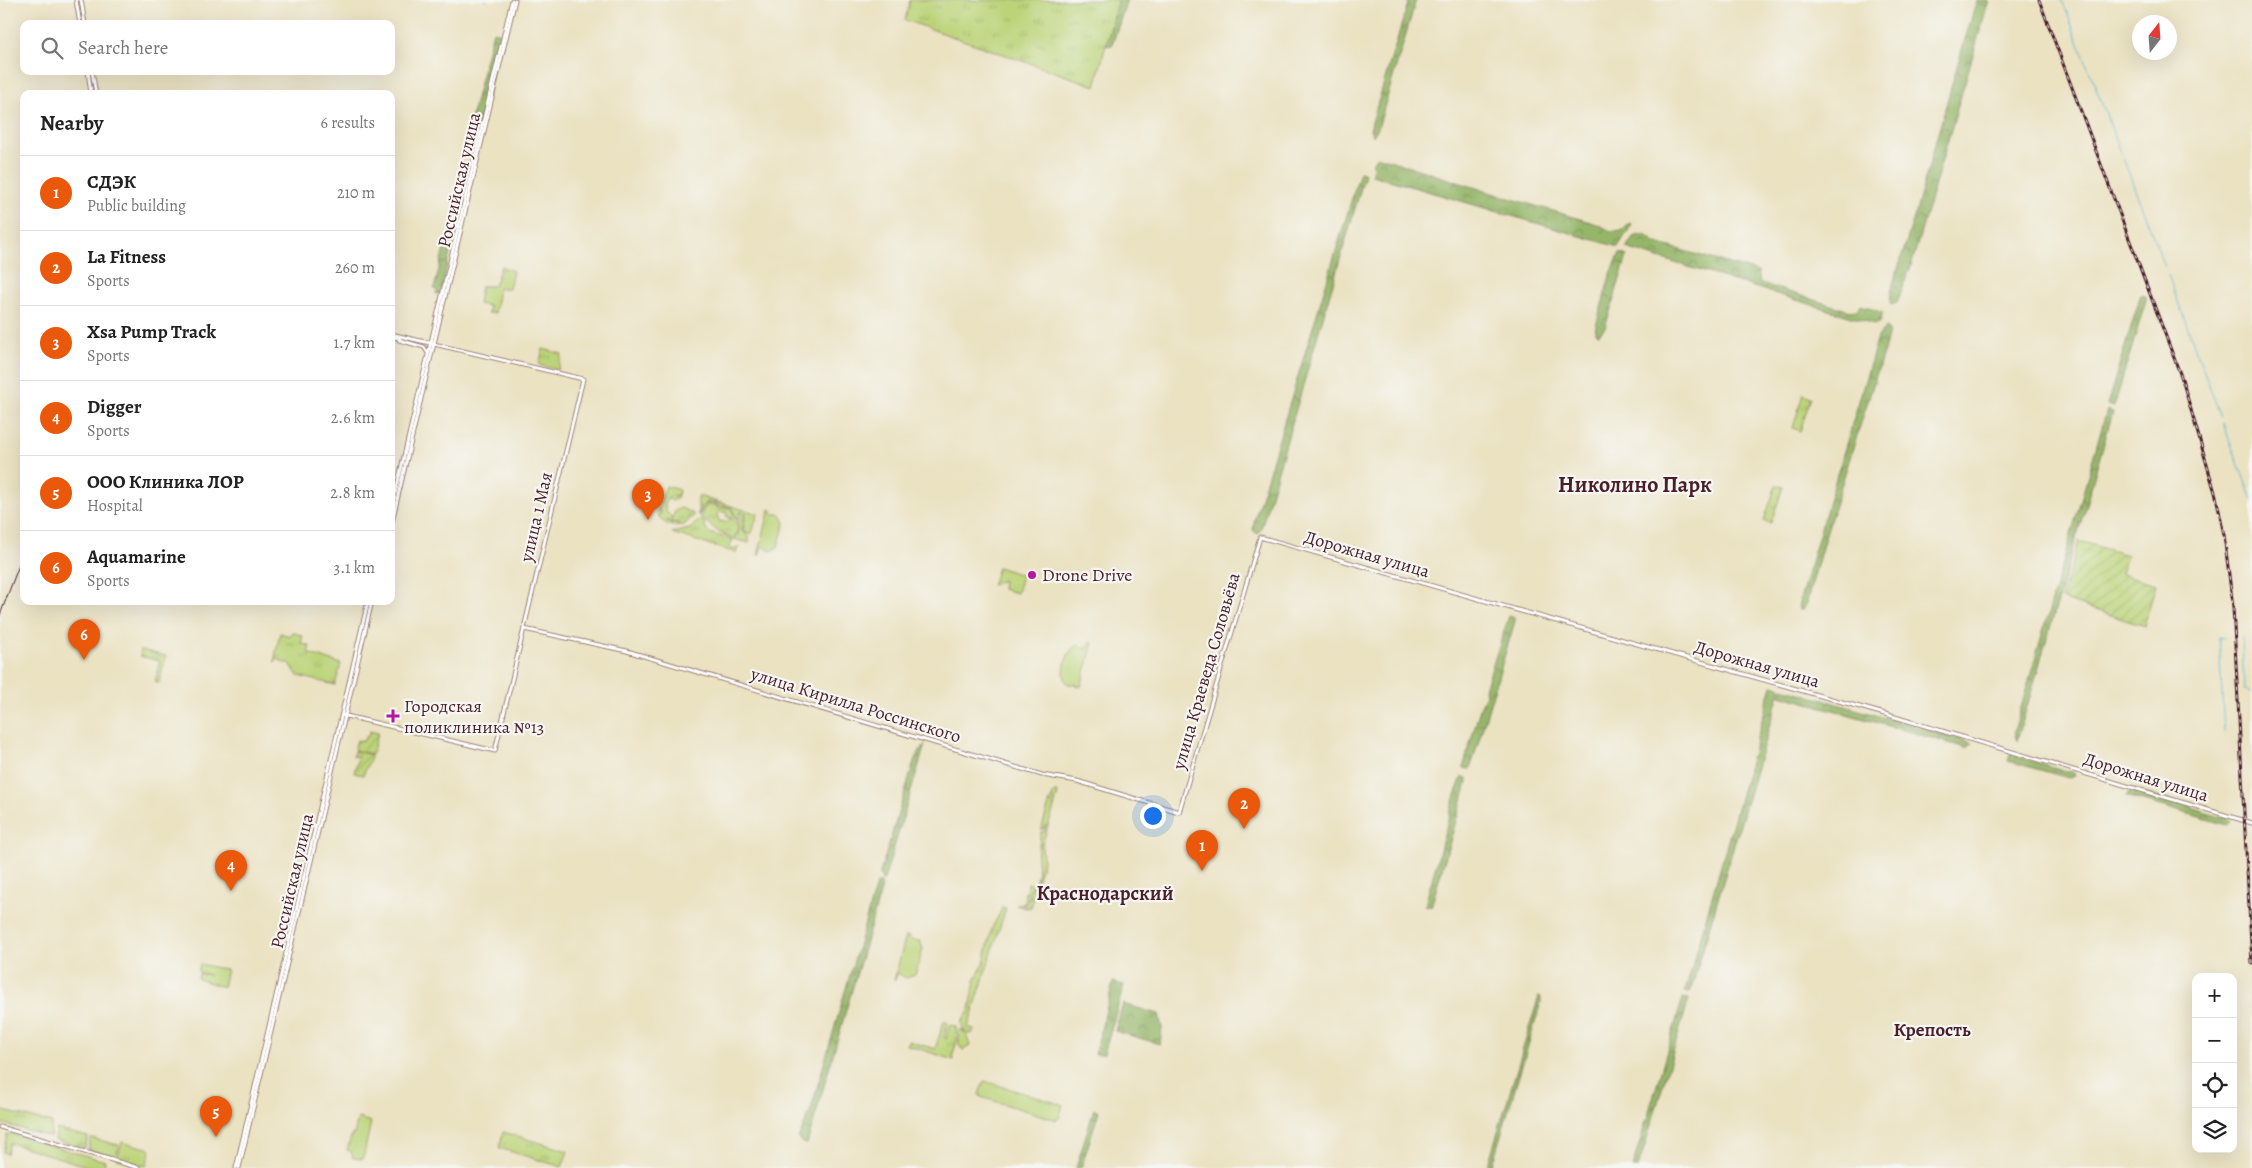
<!DOCTYPE html>
<meta charset="utf-8">
<style>
body{margin:0;font-family:Alegreya,serif;background:#f6f6f6;color:#222}
.controls{position:absolute;right:15px;bottom:15px;display:grid;overflow:hidden;border-radius:10px;box-shadow:0 5px 20px #0002}
.controls button{width:45px;height:45px;display:grid;place-items:center;padding:0;border:0;border-bottom:1px solid #e0e0e0;background:#fff;color:#222;font:25px sans-serif}
.compass{position:absolute;left:2132px;top:15px;width:45px;height:45px;border-radius:50%;background:#fff;box-shadow:0 5px 20px #0002;rotate:17deg}
.you{position:absolute;left:1152px;top:815px;width:18px;height:18px;margin:-12px;border:4px solid #fff;border-radius:50%;background:#1a73e8;box-shadow:0 0 0 8px #1a73e833}
.badge{display:grid;place-items:center;width:32px;height:32px;border-radius:50%;background:#ea580c;color:#fff;font-size:16px;font-weight:700}
.pin{position:absolute;translate:-50% -41px;filter:drop-shadow(0 1px 2px #0008)}
.pin::after{content:'';position:absolute;top:26px;width:18px;height:15px;background:inherit;clip-path:polygon(0 0,100% 0,50% 100%)}
.list{margin:0;padding:0;list-style:none}
h2{display:flex;justify-content:space-between;align-items:center;height:65px;margin:0;padding:0 20px;font-size:21px}
h2 small{font-size:16px;font-weight:400;color:#767676}
.list li{display:grid;grid-template-columns:32px 1fr auto;gap:15px;align-items:center;box-sizing:border-box;height:75px;padding:0 20px;border-top:1px solid #e0e0e0}
.list b{display:block;font-size:19px;white-space:nowrap}
.list p{margin:0;font-size:16px;white-space:nowrap;color:#767676}
.list em{font-size:16px;font-style:normal;color:#767676}
.icon{flex:none;width:28px;height:28px;fill:none;stroke:currentColor;stroke-width:2;stroke-linecap:round;stroke-linejoin:round}
.map{position:relative;flex:none;width:2252px;height:1168px;overflow:hidden}
.search{position:absolute;background:#fff;box-shadow:0 5px 20px #0002;left:20px;top:20px;width:375px;height:55px;display:flex;align-items:center;gap:12px;box-sizing:border-box;padding:0 18px;border-radius:10px;color:#767676;font-size:19px}
.panel{position:absolute;background:#fff;box-shadow:0 5px 20px #0002;left:20px;top:90px;width:375px;height:515px;border-radius:10px}
.map>svg:first-child{display:block}
.grass{fill:url(#grass-tufts);stroke:#837a52}
.forest{fill:url(#forest-crowns);stroke:#706a4a}
.garden{fill:url(#garden-furrows);stroke:#837a52}
.pitch{fill:#bcd479;stroke:#837a52}
.lines{fill:none;stroke-linecap:round;stroke-linejoin:round}
.stream{stroke:#52b5d1;stroke-width:1}
.secondary-casing{stroke:#9a8076;stroke-width:5}
.secondary{stroke:#fff;stroke-width:3}
.tram{stroke:#4a1f2b;stroke-width:1}
.rail-casing{stroke:#4a1f2b;stroke-width:3}
.rail{stroke:#f6f6f2;stroke-width:1;stroke-dasharray:4;stroke-linecap:butt}
.poi-dot{fill:#b5179e;stroke:#f6f6f2;stroke-width:2}
.labels{text-anchor:middle;dominant-baseline:central;stroke-width:4.5;stroke-linejoin:round;paint-order:stroke}
.street-label{font-size:18px;fill:#4a1f2b;stroke:#f6f6f2}
.poi-label{font-size:18px;fill:#4a1f2b;stroke:#f6f6f2;text-anchor:start}
.neighbourhood-label{font-size:19px;font-weight:bold;fill:#4a1f2b;stroke:#f6f6f2}
.quarter-label{font-size:20px;font-weight:bold;fill:#4a1f2b;stroke:#f6f6f2}
.district-label{font-size:22px;font-weight:bold;fill:#4a1f2b;stroke:#f6f6f2}
</style>
<div class="map">
<svg width="2252" height="1168" viewBox="0 0 2252 1168">
<defs>
<pattern id="grass-tufts" width="24" height="20" patternUnits="userSpaceOnUse" patternTransform="scale(1.25)"><rect width="24" height="20" fill="#bcd479"/><path d="M3 7l-1-3M5 7V3M7 7l1-3M15 17l-1-3M17 17v-4M19 17l1-3" fill="none" stroke="#a3b669"/></pattern>
<pattern id="forest-crowns" width="20" height="18" patternUnits="userSpaceOnUse" patternTransform="scale(1.25)"><rect width="20" height="18" fill="#95b669"/><path d="M2 6a3 3 0 1 1 6 0M12 15a3 3 0 1 1 6 0" fill="none" stroke="#7c9357"/></pattern>
<pattern id="garden-furrows" width="10" height="10" patternUnits="userSpaceOnUse" patternTransform="scale(1.25)"><rect width="10" height="10" fill="#bcd479"/><path d="M-1 1l2-2M0 10L10 0M9 11l2-2" fill="none" stroke="#a3b669"/></pattern>
</defs>
<rect width="100%" height="100%" fill="#f6f6f2"/>
<filter id="ink" filterUnits="userSpaceOnUse"><feTurbulence type="fractalNoise" baseFrequency=".02" numOctaves="2"/><feDisplacementMap in="SourceGraphic" scale="10" xChannelSelector="R" yChannelSelector="G"/><feConvolveMatrix kernelMatrix="1 2 1 2 8 2 1 2 1" color-interpolation-filters="sRGB"/></filter>
<filter id="wash" filterUnits="userSpaceOnUse"><feTurbulence type="fractalNoise" baseFrequency=".0096" numOctaves="4" result="noise"/><feDisplacementMap in="SourceGraphic" scale="20" xChannelSelector="R" yChannelSelector="G"/><feGaussianBlur stdDeviation="1.12" result="paint"/><feColorMatrix in="noise" values="0 0 0 0 0 0 0 0 0 0 0 0 0 0 0 0 0 1.4 0 .05"/><feComposite in="paint" operator="in"/></filter>
<g filter="url(#wash)">
<rect width="100%" height="100%" fill="#ebe2c2"/>
<g class="grass">
<path d="M910,0h208l-23,86 -190,-66z"/>
<path d="M501,266l12,5 -4,18 -10,-1 -4,25h-7l1,-7 -11,-2 3,-18h13z"/>
<path d="M543,349l19,5 -4,16 -19,-5z"/>
<path d="M1803,394l8,3 -11,34 -7,-3z"/>
<path d="M1776,485l7,2 -12,36 -7,-2z"/>
<path d="M666,486l13,4 -1,5 -9,2 9,-2 -1,4 -6,2 -3,-3 -3,7 1,7 6,5 -1,5 -5,-2 5,3 -1,3 -9,-6 -4,-7 1,-4 3,6 -2,-8z"/>
<path d="M698,496l60,18 -6,19 -3,1 -6,-3 3,-18 -5,-1 -6,5 -2,-7 -3,-4 -6,1 -7,-4 -10,-1 -5,4 -4,9z"/>
<path d="M711,502l12,6h8l4,10 4,-1 3,-5 3,1 -3,18 7,5v7l-15,-4c6,-7 8,-14 1,-21l-8,-1 -1,-5h-5l-4,-7 -10,-1 -9,12c3,-7 5,-13 13,-14z"/>
<path d="M709,505c6,-1 9,1 11,7l-3,3 2,6 7,1 4,-4 7,5 1,9 -5,7 -13,-6 -20,-16 5,-10z"/>
<path d="M681,508l11,5 -5,6 5,-6 2,3 -10,9 -13,1v-3h9l-9,-1 4,-11z"/>
<path d="M700,519l4,3 1,6 4,5 24,7 -4,7 5,3 5,-4 -3,7 -64,-20 18,-4z"/>
<path d="M998,567l24,8 -5,18 -15,-4 1,-9 -11,5z"/>
<path d="M292,632l11,4 -2,7 9,3 -2,7 33,11 -6,21 -37,-9 -9,-14 -3,2 -8,-5 -4,3 6,-29 10,3z"/>
<path d="M141,650l25,6 -7,27 -4,-1 5,-21 -20,-5z"/>
<path d="M1054,792h4l-1,6 -15,47 1,15 -12,47 -5,1 -10,-3 6,-1 4,2 2,-2 -5,-1 8,-5v-4l-3,5h-3l5,-9 -6,6 4,-13 4,2 -2,5 3,-4 1,1 4,-15 -1,-15 4,-25h3l2,-7 -4,5v-3l8,-26 1,3 2,-2v-3l-2,1z"/>
<path d="M1002,907l4,1 -38,119 6,2 -2,5h-6l4,12 -7,4 -4,-5v-15l2,-1 4,4 -4,-10 9,-13 5,-30 9,-17 8,-35 9,-17z"/>
<path d="M944,1021l4,2 -4,15 2,1 4,-14 6,1 1,15 -4,13 1,6 -47,-15 2,-4 26,8z"/>
<path d="M0,1110l52,13 -2,14 -50,-14z"/>
<path d="M57,1129l31,8 -3,11 -30,-8z"/>
<path d="M503,1132l65,19 -6,16 -63,-19z"/>
<path d="M10,1134l95,27 -1,7h-11l-83,-25 -3,11 -4,-2 4,-17z"/>
<path d="M91,1138l28,7 -3,11 -28,-6z"/>
<path d="M122,1142l29,7 -5,17 -29,-7z"/>
</g>
<g class="forest">
<path d="M1118,0h8v3l-14,42 -6,1z"/>
<path d="M1409,0h7l-38,128 -5,8 -3,-6 2,-8z"/>
<path d="M1977,0h12l-78,266 -14,37 -6,2 -1,-4 2,-14c32,-95 55,-192 85,-287z"/>
<path d="M493,31l8,3 -13,61 -14,47 -5,-1 1,-18z"/>
<path d="M1377,156l115,37 105,31 14,7 12,-1 7,-7 2,1 -14,23 -246,-72 1,-13z"/>
<path d="M1360,172l5,2 -104,355 -4,5 -4,-4 2,-12z"/>
<path d="M1644,234l12,9 102,29 2,11 90,28 6,-1 5,-5 22,8 -3,10 -5,1 -249,-76 7,-11z"/>
<path d="M446,241l6,3 -11,49 -5,1 1,-4 -3,-1z"/>
<path d="M1620,253l7,3 -22,72 -6,6 -4,-2 1,-6 14,-50z"/>
<path d="M2141,294l5,2v4l-32,107 -7,-2z"/>
<path d="M1886,327l3,4 -3,13 -62,196 -17,61 -3,8h-5l-1,-2 5,-18 75,-252z"/>
<path d="M2107,410l6,2 -96,329 -3,-9z"/>
<path d="M1509,616l6,2v3l-42,139 -3,9 -7,-1 19,-66 4,-7 -1,-6z"/>
<path d="M1772,685l9,2 -91,306 -5,-1z"/>
<path d="M1783,688l189,55 -6,5 -186,-53z"/>
<path d="M925,745l-41,135 -2,1 -2,-8 34,-111 4,-10z"/>
<path d="M2013,754l15,6 46,13 1,3 -6,2 -61,-17 2,-6z"/>
<path d="M1462,777l5,1v5l-36,124 -6,-2 30,-110z"/>
<path d="M2133,790l94,28 4,4 -4,3 -101,-29z"/>
<path d="M880,882l2,5 -75,257 -5,-1 -4,-4 12,-27 66,-227z"/>
<path d="M1113,982l11,3 -20,69h-9z"/>
<path d="M1539,996l2,1v6l-50,165h-4z"/>
<path d="M1683,998l6,1 -51,169h-6z"/>
<path d="M1123,1004l36,10 3,14 -2,16 -45,-13z"/>
<path d="M1094,1109l5,2 -18,57h-5z"/>
</g>
<g class="garden">
<path d="M2079,541l48,14 -6,19 35,10 -12,42 -83,-27z"/>
<path d="M370,731l8,2 -6,21 -18,-4 3,-10 7,1 1,-4h3z"/>
<path d="M354,751l18,4 -9,20 -9,-2 4,-16 -5,-1z"/>
</g>
<g class="pitch">
<path d="M770,509l2,1v4h9l4,9 -7,24 -7,4 -9,-5 -3,9h-1z"/>
<path d="M1090,642l3,1 -12,44 -4,-1v-2h-9c-9,-9 -1,-36 10,-39l9,4z"/>
<path d="M906,936l3,1 -1,3 12,1 3,8 -8,26 -9,3 -8,-5 -3,7h-1z"/>
<path d="M200,964l27,6 -4,17 -25,-8 1,-5 11,1 -12,-3z"/>
<path d="M984,1081l79,24 -4,13 -2,2 -76,-23 -2,-3z"/>
<path d="M358,1118l13,4 -8,37 -10,-1 -2,-7 -4,-1 5,-16 2,1z"/>
</g>
<g class="lines">
<g class="stream">
<path d="M485,0l2,1"/>
<path d="M2062,0l103,267"/>
<path d="M2168,275l53,142"/>
<path d="M2223,423l29,77"/>
<path d="M2242,637l2,53 8,2"/>
<path d="M2224,733l-5,-96 6,1"/>
</g>
</g>
</g>
<g filter="url(#ink)">
<g class="lines">
<defs>
<g id="secondary">
<path d="M76,0l4,24"/>
<path d="M81,0l4,24"/>
<path d="M88,71l3,23"/>
<path d="M92,71l4,23"/>
<path d="M391,337l9,1"/>
<path d="M399,340l25,7 4,6"/>
<path d="M391,511l121,-511"/>
<path d="M391,526l124,-526"/>
<path d="M524,629l103,22 415,124 35,6 102,31 81,-275 628,178 364,108"/>
<path d="M342,715l153,36 88,-372 -192,-45"/>
<path d="M0,1127l139,41"/>
<path d="M236,1168l132,-567"/>
<path d="M239,1168l133,-567"/>
</g>
</defs>
<use href="#secondary" class="secondary-casing"/>
<use href="#secondary" class="secondary"/>
<path class="tram" d="M0,615l24,-63"/>
<defs>
<path id="rail" d="M2039,0l143,379 34,117 8,39 9,72 19,356"/>
</defs>
<use href="#rail" class="rail-casing"/>
<use href="#rail" class="rail"/>
</g>
</g>
<g class="poi-dot">
<circle cx="1032" cy="575" r="5"/>
<path d="M390.5 708.5h5v5h5v5h-5v5h-5v-5h-5v-5h5z"/>
</g>
<g class="labels">
<g class="street-label">
<text transform="translate(459 180) rotate(-77)">Российская улица</text>
<text transform="translate(536 517) rotate(-77)">улица 1 Мая</text>
<text transform="translate(1367 554) rotate(16)">Дорожная улица</text>
<text transform="translate(1757 664) rotate(16)">Дорожная улица</text>
<text transform="translate(1206 671) rotate(-74)">улица Краеведа Соловьёва</text>
<text transform="translate(856 705) rotate(17)">улица Кирилла Россинского</text>
<text transform="translate(2146 777) rotate(17)">Дорожная улица</text>
<text transform="translate(292 881) rotate(-77)">Российская улица</text>
</g>
<g class="poi-label">
<text x="1042" y="575">Drone Drive</text>
<text x="404" y="706">Городская<tspan x="404" dy="21">поликлиника №13</tspan></text>
</g>
<g class="neighbourhood-label">
<text x="1932" y="1030">Крепость</text>
</g>
<g class="quarter-label">
<text x="1105" y="893">Краснодарский</text>
</g>
<g class="district-label">
<text x="1635" y="485">Николино Парк</text>
</g>
</g>
</svg>
<div class="controls">
<button>+</button>
<button>−</button>
<button><svg class="icon" aria-label="locate" viewBox="0 0 24 24"><circle cx="12" cy="12" r="6"/><path d="M12 2v4M12 18v4M2 12h4M18 12h4"/></svg></button>
<button><svg class="icon" aria-label="layers" viewBox="0 0 24 24"><path d="M12 4l9 5-9 5-9-5zM3 14l9 5 9-5"/></svg></button>
</div>
<svg class="compass" viewBox="-18 -18 36 36"><path d="M0-13l5 13h-10z" fill="#e53935"/><path d="M0 13l5-13h-10z" fill="#767676"/></svg>
<div class="you"></div>
<div class="pin badge" style="left:1202px;top:871px">1</div>
<div class="pin badge" style="left:1244px;top:829px">2</div>
<div class="pin badge" style="left:648px;top:520px">3</div>
<div class="pin badge" style="left:231px;top:891px">4</div>
<div class="pin badge" style="left:216px;top:1137px">5</div>
<div class="pin badge" style="left:84px;top:660px">6</div>
<div class="search"><svg class="icon" aria-label="search" viewBox="0 0 24 24"><circle cx="10" cy="10" r="6"/><path d="M15 15l6 6"/></svg>Search here</div>
<section class="panel">
<h2>Nearby<small>6 results</small></h2>
<ul class="list">
<li><span class="badge">1</span><div><b>СДЭК</b><p>Public building</p></div><em>210 m</em></li>
<li><span class="badge">2</span><div><b>La Fitness</b><p>Sports</p></div><em>260 m</em></li>
<li><span class="badge">3</span><div><b>Xsa Pump Track</b><p>Sports</p></div><em>1.7 km</em></li>
<li><span class="badge">4</span><div><b>Digger</b><p>Sports</p></div><em>2.6 km</em></li>
<li><span class="badge">5</span><div><b>ООО Клиника ЛОР</b><p>Hospital</p></div><em>2.8 km</em></li>
<li><span class="badge">6</span><div><b>Aquamarine</b><p>Sports</p></div><em>3.1 km</em></li>
</ul>
</section>
</div>
